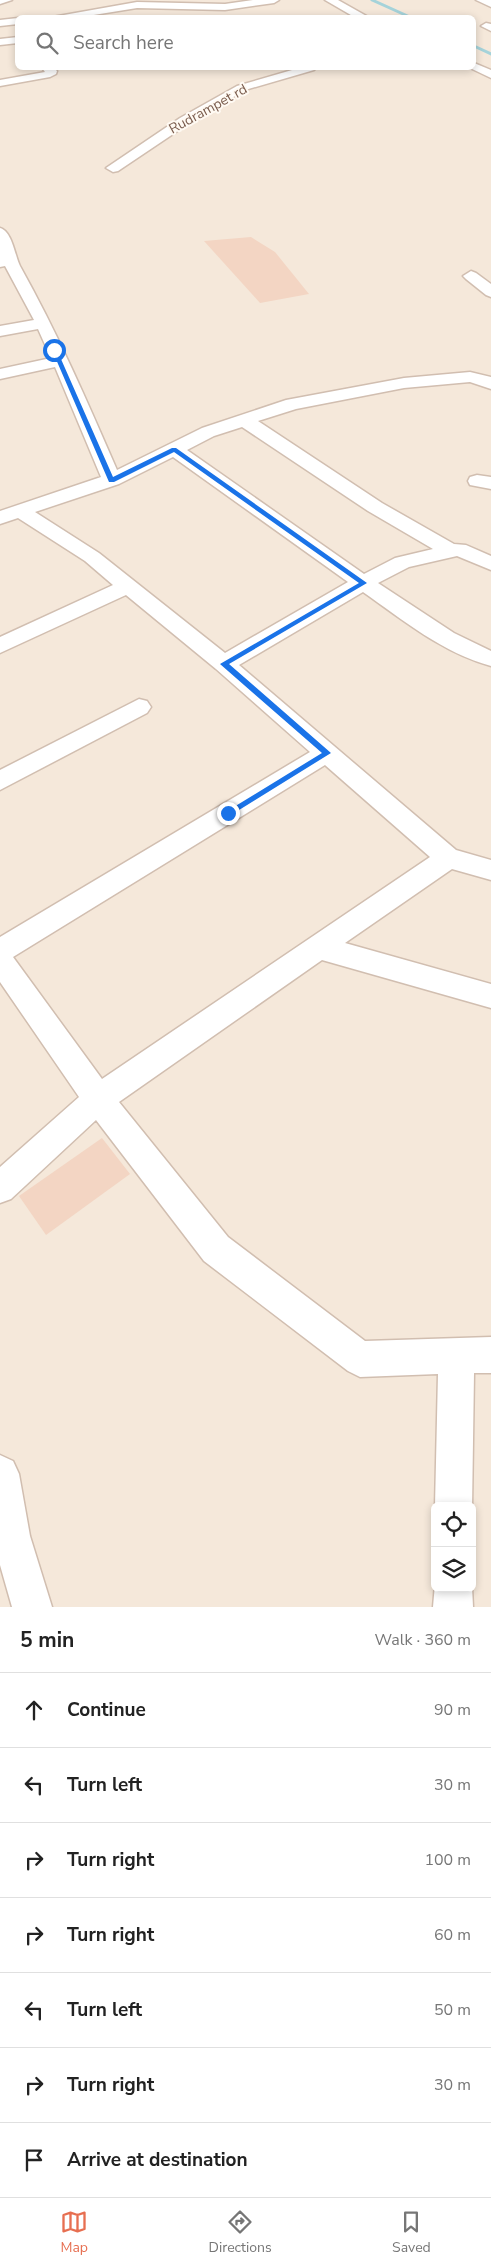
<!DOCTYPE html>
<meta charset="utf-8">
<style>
body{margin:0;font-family:"Nunito Sans",sans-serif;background:#f6f6f6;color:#222}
.controls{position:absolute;right:15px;bottom:15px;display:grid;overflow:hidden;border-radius:8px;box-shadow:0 2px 8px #0003}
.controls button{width:45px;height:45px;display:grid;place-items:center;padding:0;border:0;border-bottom:1px solid #e0e0e0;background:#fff;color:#222;font:25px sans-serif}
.stop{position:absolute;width:15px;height:15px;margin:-11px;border:4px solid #1a73e8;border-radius:50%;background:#fff}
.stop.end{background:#1a73e8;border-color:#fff;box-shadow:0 1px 5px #0008}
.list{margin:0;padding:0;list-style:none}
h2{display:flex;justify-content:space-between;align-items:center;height:65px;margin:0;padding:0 20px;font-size:21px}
h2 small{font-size:16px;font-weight:400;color:#767676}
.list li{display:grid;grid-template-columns:32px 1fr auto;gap:15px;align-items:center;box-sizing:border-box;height:75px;padding:0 20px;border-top:1px solid #e0e0e0}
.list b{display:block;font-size:19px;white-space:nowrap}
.list em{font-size:16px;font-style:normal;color:#767676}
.icon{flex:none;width:28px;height:28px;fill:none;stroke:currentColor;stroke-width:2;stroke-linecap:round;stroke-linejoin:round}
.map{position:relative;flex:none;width:491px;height:1607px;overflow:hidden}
.search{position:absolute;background:#fff;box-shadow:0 2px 8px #0003;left:15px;right:15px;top:15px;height:55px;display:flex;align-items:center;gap:12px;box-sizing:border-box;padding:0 18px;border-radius:8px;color:#767676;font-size:19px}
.sheet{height:590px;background:#fff}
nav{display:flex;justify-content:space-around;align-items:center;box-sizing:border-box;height:70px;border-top:1px solid #e0e0e0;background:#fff;font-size:14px;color:#767676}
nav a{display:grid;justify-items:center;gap:2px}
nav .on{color:#e76f51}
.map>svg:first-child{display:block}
.residential{fill:#f5e8da;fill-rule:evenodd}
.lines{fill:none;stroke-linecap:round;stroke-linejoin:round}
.stream{stroke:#a5d3da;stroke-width:3}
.building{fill:#f3d5c3}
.street-casing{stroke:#d1beb0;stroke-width:3}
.street{fill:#fff;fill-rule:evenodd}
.route{fill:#1a73e8}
.labels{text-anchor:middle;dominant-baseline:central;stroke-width:4;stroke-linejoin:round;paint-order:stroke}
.far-street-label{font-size:14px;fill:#7a5c4d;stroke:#fffaf3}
</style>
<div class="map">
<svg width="491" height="1607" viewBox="0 0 491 1607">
<rect width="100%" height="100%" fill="#fdf6ec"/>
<path class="residential" d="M0,0h491v1607h-491zM18,18h456v50h-456zM435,1506h37v82h-37z"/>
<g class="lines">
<g class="stream">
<path d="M372,0l40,18"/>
<path d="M474,46l17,8"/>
</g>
</g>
<g class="building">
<path d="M251,237l24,15 34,42 -49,9 -56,-62z"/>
<path d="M102,1138l28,36 -84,61 -27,-39z"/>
</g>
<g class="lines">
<defs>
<g id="street">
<path d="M0,0h12l-12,4z"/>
<path d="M253,0h26l-5,3 -49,7 -88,-2 -62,10h-28l90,-16 88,2z"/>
<path d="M325,0h13l32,18h-14z"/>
<path d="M476,0h15v7z"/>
<path d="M18,18v6l-18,2v-6z"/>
<path d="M486,23l5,1v7l-10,-5z"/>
<path d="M18,37v6l-18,2v-6z"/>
<path d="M474,63l17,7v8l-21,-10h4z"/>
<path d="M42,68h12l3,3 -1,3 -6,3 -50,9v-6l45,-8z"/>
<path d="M299,68h17l-2,2 -69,20 -57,34 -70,47 -5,1 -7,-4 74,-50 57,-32z"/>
<path d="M0,228c12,3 15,28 20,38 37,66 67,135 97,204l85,-42 84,-28 118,-22 66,-6 21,5v12l-21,-7 -66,6 -108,21 -38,12 124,82 72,41 12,1 25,11v14l-34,-14 -48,11 -31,16 76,50 37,18v15c-48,-13 -88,-46 -128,-74l-124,73 217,185 35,10v20l-39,-11 -107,74 146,41v24l-169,-48 -203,142 109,135 137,104 126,-4v36h-17l-2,135v-2h-37l3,-132 -78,3 -12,-6 -144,-110 -108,-141 -85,79 -11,4v-36l79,-70 -79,-115v-45l310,-185 -94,-83 -90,-74 -126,58v-16l113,-52 -28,-24 -67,-43 -18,6v-13l101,-34 -46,-110 -55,12v-10l51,-11 -13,-29 -38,7v-10l34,-6 -29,-54 -5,1zM242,427l126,84 65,38 -38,9 -31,16 -177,-124 27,-14zM173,457l175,125 -123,71 -126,-100 -64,-41 84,-28zM325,765l105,92 -328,222 -89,-122z"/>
<path d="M471,271l5,2 15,11v13l-5,-2 -20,-16 -3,-3z"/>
<path d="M477,475l14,2v12l-21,-4 -2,-4 2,-4z"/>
<path d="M139,699l8,2 4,6 -4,6 -147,77v-20z"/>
<path d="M0,1455l13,6 6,13 11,62 22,71h-40l-12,-42z"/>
<path d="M435,1584v4l37,-1 1,20h-40z"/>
</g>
</defs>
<use href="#street" class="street-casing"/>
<use href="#street" class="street"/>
</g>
<path class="route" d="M54,348l3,2 56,127 59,-29h4l191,135 -138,81 102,89 -100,62 -7,-2 98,-60 -102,-89 139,-81 -185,-131 -60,30h-5l-57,-132z"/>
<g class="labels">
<g class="far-street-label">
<text transform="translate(208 109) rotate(-29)">Rudrampet rd</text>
</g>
</g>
</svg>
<div class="controls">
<button><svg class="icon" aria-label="locate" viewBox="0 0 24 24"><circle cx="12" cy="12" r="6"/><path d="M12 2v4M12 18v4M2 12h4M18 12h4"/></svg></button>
<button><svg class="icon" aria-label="layers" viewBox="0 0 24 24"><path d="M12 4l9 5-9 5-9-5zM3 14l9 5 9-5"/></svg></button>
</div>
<div class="stop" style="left:54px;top:350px"></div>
<div class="stop end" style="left:228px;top:813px"></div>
<div class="search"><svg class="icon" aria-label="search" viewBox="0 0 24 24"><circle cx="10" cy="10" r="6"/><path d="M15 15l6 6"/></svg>Search here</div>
</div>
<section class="sheet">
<h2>5 min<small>Walk · 360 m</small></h2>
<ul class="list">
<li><svg class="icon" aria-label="ahead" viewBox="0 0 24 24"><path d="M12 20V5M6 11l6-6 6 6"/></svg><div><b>Continue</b></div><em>90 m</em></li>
<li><svg class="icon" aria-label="left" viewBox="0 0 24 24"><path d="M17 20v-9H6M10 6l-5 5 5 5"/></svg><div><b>Turn left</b></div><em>30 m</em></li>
<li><svg class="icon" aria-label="right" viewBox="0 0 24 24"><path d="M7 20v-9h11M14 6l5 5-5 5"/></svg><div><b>Turn right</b></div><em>100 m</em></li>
<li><svg class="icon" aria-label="right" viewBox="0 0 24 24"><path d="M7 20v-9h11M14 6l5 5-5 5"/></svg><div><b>Turn right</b></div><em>60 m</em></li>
<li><svg class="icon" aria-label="left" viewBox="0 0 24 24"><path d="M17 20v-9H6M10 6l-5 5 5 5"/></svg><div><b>Turn left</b></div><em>50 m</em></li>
<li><svg class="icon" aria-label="right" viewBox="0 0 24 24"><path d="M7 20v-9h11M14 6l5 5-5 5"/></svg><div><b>Turn right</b></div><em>30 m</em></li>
<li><svg class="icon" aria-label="arrive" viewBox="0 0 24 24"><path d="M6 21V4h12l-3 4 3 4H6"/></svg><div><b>Arrive at destination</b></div></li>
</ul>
</section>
<nav>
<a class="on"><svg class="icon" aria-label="map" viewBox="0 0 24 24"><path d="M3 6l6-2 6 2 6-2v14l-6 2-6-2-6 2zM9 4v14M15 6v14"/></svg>Map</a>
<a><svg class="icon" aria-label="directions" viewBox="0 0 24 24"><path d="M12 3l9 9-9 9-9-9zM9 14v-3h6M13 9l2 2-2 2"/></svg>Directions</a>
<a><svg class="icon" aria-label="saved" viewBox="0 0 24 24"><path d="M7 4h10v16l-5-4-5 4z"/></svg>Saved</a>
</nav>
